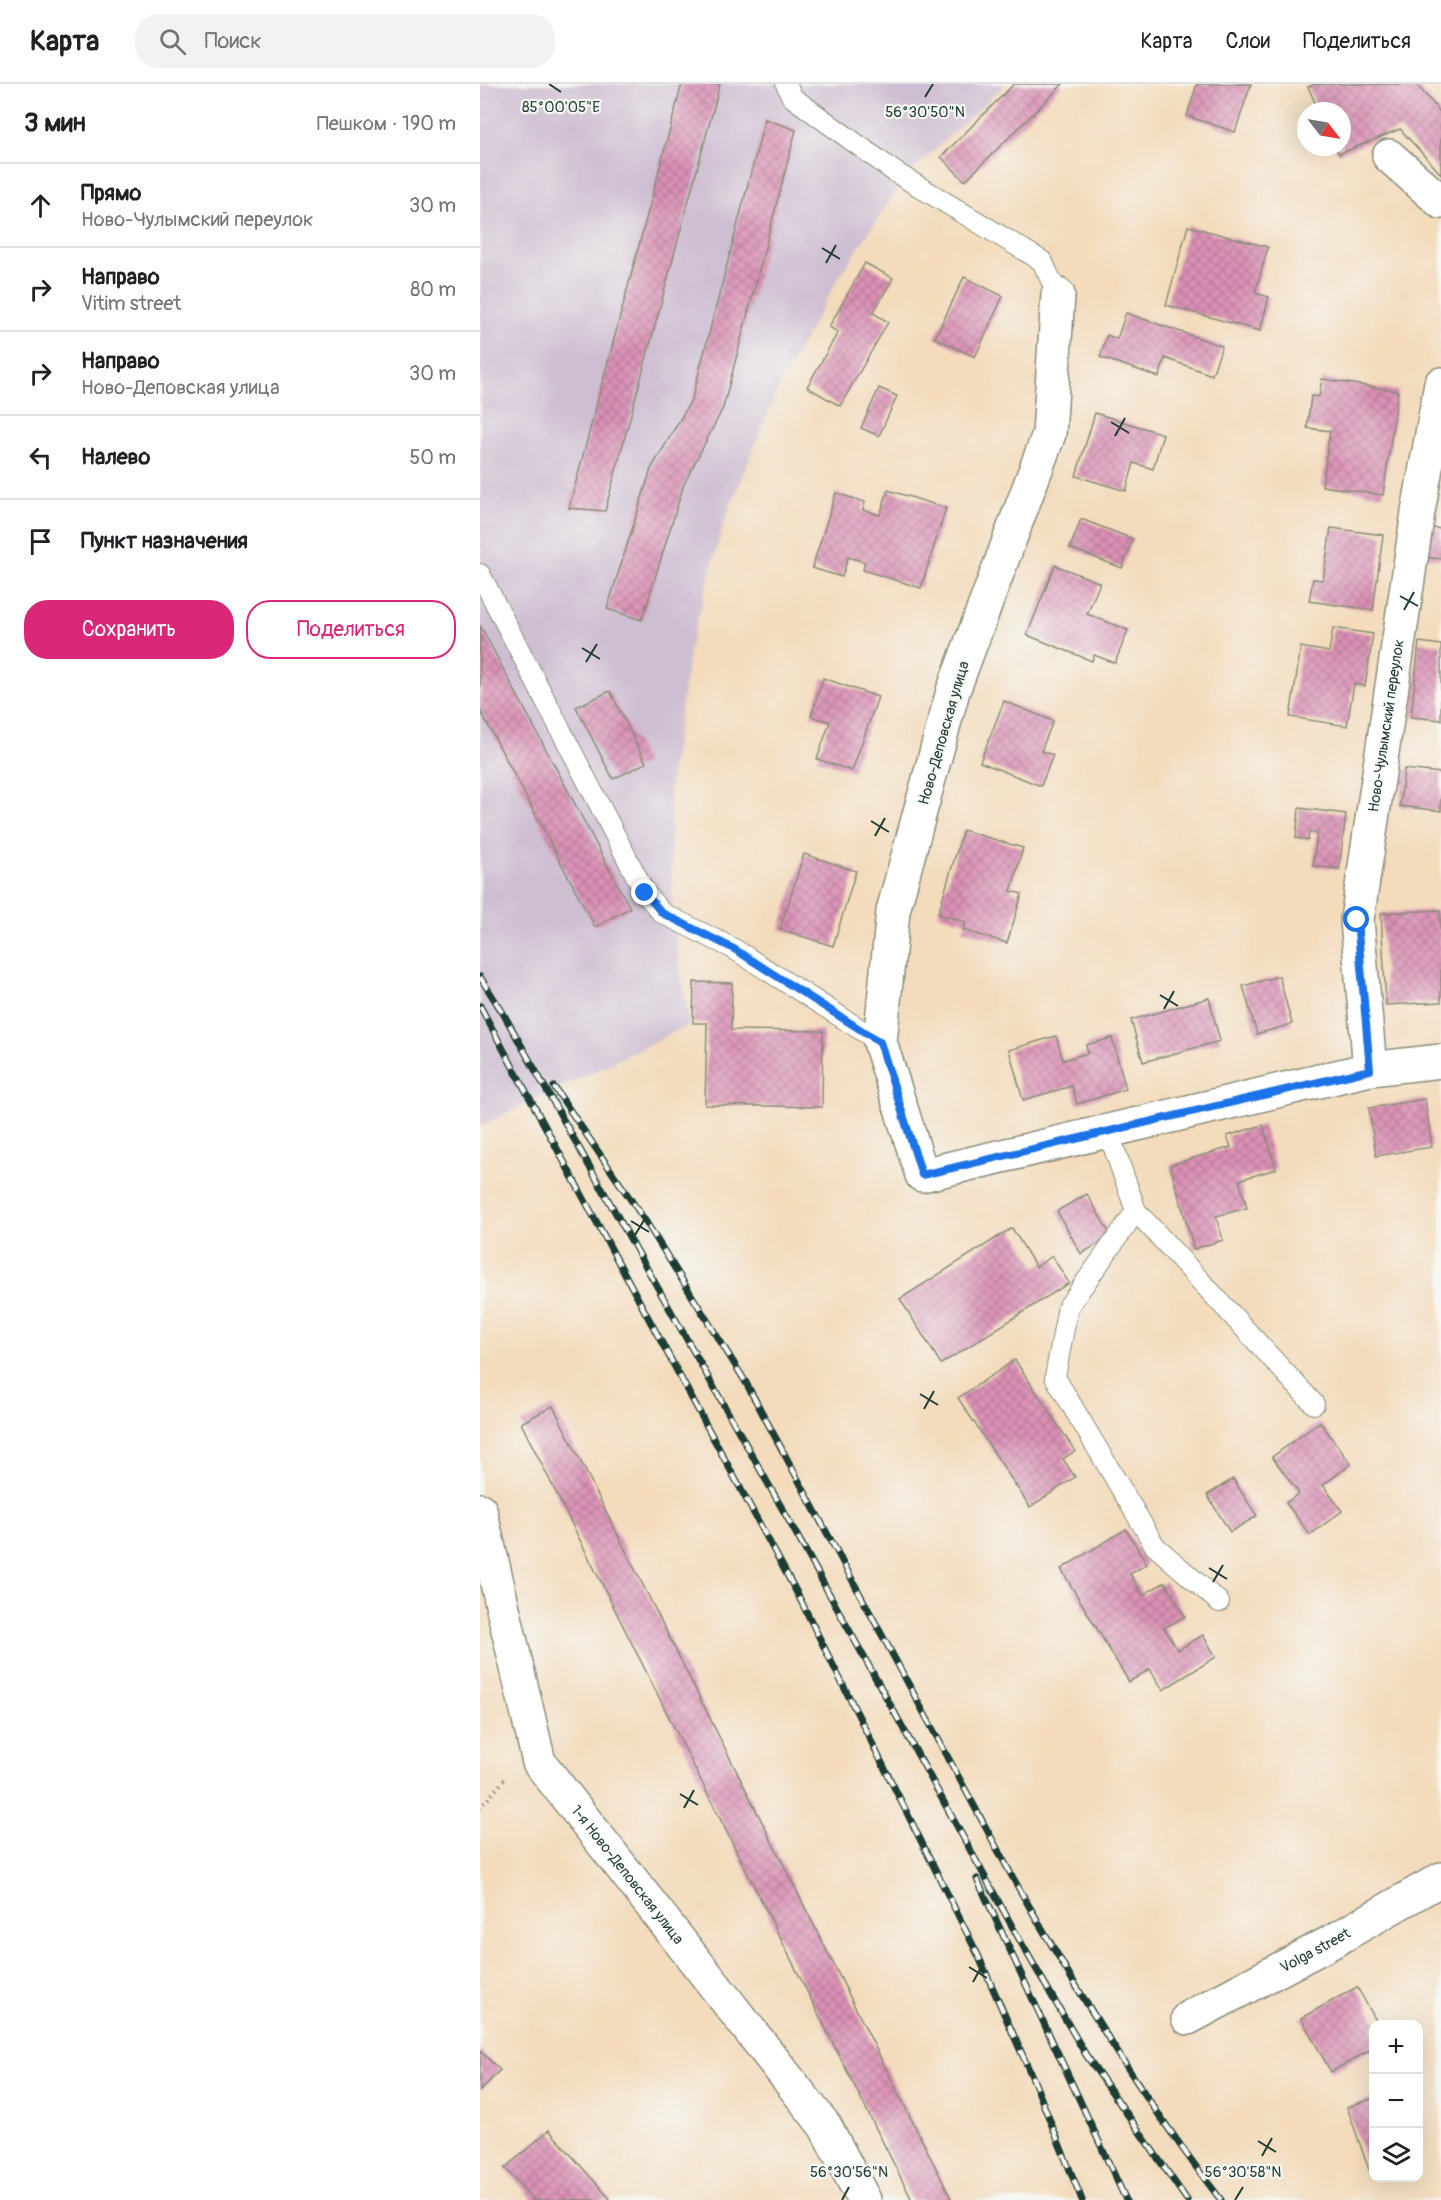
<!DOCTYPE html>
<html lang="ru">
<meta charset="utf-8">
<style>
body{margin:0;font-family:Pangolin,sans-serif;background:#f2f2f2;color:#202124}
.controls{position:absolute;right:18px;bottom:18px;display:grid;overflow:hidden;border-radius:12px;box-shadow:0 6px 24px #0002}
.controls button{width:54px;height:54px;display:grid;place-items:center;padding:0;border:0;border-bottom:2px solid #e0e0e0;background:#fff;color:#202124;font:30px sans-serif}
.compass{position:absolute;left:817px;top:18px;width:54px;height:54px;border-radius:50%;background:#fff;box-shadow:0 6px 24px #0002;rotate:121deg}
.stop{position:absolute;width:18px;height:18px;margin:-14px;border:4px solid #1a73e8;border-radius:50%;background:#fff}
.stop.end{background:#1a73e8;border-color:#fff;box-shadow:0 2px 6px #0008}
.list{margin:0;padding:0;list-style:none}
h2{display:flex;justify-content:space-between;align-items:center;height:78px;margin:0;padding:0 24px;font-size:26px}
h2 small{font-size:20px;font-weight:400;color:#757577}
.list li{display:grid;grid-template-columns:39px 1fr auto;gap:18px;align-items:center;box-sizing:border-box;height:84px;padding:0 24px;border-top:2px solid #e0e0e0}
.list b{display:block;font-size:22px;white-space:nowrap}
.list p{margin:0;font-size:20px;white-space:nowrap;color:#757577}
.list em{font-size:20px;font-style:normal;color:#757577}
.actions{display:flex;gap:12px;padding:18px 24px}
.actions a{flex:1;padding:14px 0;border:2px solid #db2777;border-radius:24px;text-align:center;font-size:21px;color:#db2777}
.actions .main{background:#db2777;color:#fff}
.icon{flex:none;width:33px;height:33px;fill:none;stroke:currentColor;stroke-width:2;stroke-linecap:round;stroke-linejoin:round}
.map{position:relative;flex:none;width:961px;height:2116px;overflow:hidden}
header{display:flex;align-items:center;gap:36px;box-sizing:border-box;height:84px;padding:0 30px;background:#fff;border-bottom:2px solid #e0e0e0}
header strong{font-size:28px}
nav{display:flex;gap:33px;margin-inline-start:auto;font-size:21px}
.search{width:420px;height:54px;background:#f2f2f2;display:flex;align-items:center;gap:15px;box-sizing:border-box;padding:0 21px;border-radius:24px;color:#757577;font-size:22px}
main{display:flex}
aside{flex:1;background:#fff}
.map>svg:first-child{display:block}
.industrial{fill:#cebed1}
.building{fill:url(#building-cross-hatch)}
.lines{fill:none;stroke-linecap:round;stroke-linejoin:round}
.service-casing{stroke:#898c78;stroke-width:22}
.minor-casing{stroke:#898c78;stroke-width:36}
.path{stroke:#898c78;stroke-width:4;stroke-dasharray:1.5 4.5;stroke-linecap:butt}
.service{stroke:#fff;stroke-width:20}
.minor{stroke:#fff;stroke-width:33}
.rail-casing{stroke:#1f3d34;stroke-width:7}
.rail{stroke:#f6f6f2;stroke-width:4.5;stroke-dasharray:14;stroke-linecap:butt}
.route{stroke:#1a73e8;stroke-width:8}
.ticks{fill:none;stroke:#1f3d34;stroke-width:2}
.labels{text-anchor:middle;dominant-baseline:central;stroke-width:4.5;stroke-linejoin:round;paint-order:stroke}
.street-label{font-size:15px;fill:#1f3d34;stroke:#f6f6f2}
.ticks-label{font-size:15px;text-anchor:middle;fill:#1f3d34;stroke:#f6f6f2;stroke-width:4.5;stroke-linejoin:round;paint-order:stroke}
</style>
<header>
<strong>Карта</strong>
<div class="search"><svg class="icon" aria-label="search" viewBox="0 0 24 24"><circle cx="10" cy="10" r="6"/><path d="M15 15l6 6"/></svg>Поиск</div>
<nav><a>Карта</a><a>Слои</a><a>Поделиться</a></nav>
</header>
<main>
<aside>
<h2>3 мин<small>Пешком · 190 m</small></h2>
<ul class="list">
<li><svg class="icon" aria-label="ahead" viewBox="0 0 24 24"><path d="M12 20V5M6 11l6-6 6 6"/></svg><div><b>Прямо</b><p>Ново-Чулымский переулок</p></div><em>30 m</em></li>
<li><svg class="icon" aria-label="right" viewBox="0 0 24 24"><path d="M7 20v-9h11M14 6l5 5-5 5"/></svg><div><b>Направо</b><p>Vitim street</p></div><em>80 m</em></li>
<li><svg class="icon" aria-label="right" viewBox="0 0 24 24"><path d="M7 20v-9h11M14 6l5 5-5 5"/></svg><div><b>Направо</b><p>Ново-Деповская улица</p></div><em>30 m</em></li>
<li><svg class="icon" aria-label="left" viewBox="0 0 24 24"><path d="M17 20v-9H6M10 6l-5 5 5 5"/></svg><div><b>Налево</b></div><em>50 m</em></li>
<li><svg class="icon" aria-label="arrive" viewBox="0 0 24 24"><path d="M6 21V4h12l-3 4 3 4H6"/></svg><div><b>Пункт назначения</b></div></li>
</ul>
<div class="actions"><a class="main">Сохранить</a><a>Поделиться</a></div>
</aside>
<div class="map">
<svg width="961" height="2116" viewBox="0 0 961 2116">
<defs>
<pattern id="building-cross-hatch" width="8" height="8" patternUnits="userSpaceOnUse" patternTransform="scale(1.5)"><rect width="8" height="8" fill="#dc91b6"/><path d="M0 0l8 8M0 8l8-8" fill="none" stroke="#b27895"/></pattern>
</defs>
<rect width="100%" height="100%" fill="#f6f6f2"/>
<filter id="ink" filterUnits="userSpaceOnUse"><feTurbulence type="fractalNoise" baseFrequency=".0167" numOctaves="2"/><feDisplacementMap in="SourceGraphic" scale="12" xChannelSelector="R" yChannelSelector="G"/><feConvolveMatrix kernelMatrix="1 2 1 2 8 2 1 2 1" color-interpolation-filters="sRGB"/></filter>
<filter id="wash" filterUnits="userSpaceOnUse"><feTurbulence type="fractalNoise" baseFrequency=".008" numOctaves="4" result="noise"/><feDisplacementMap in="SourceGraphic" scale="24" xChannelSelector="R" yChannelSelector="G"/><feGaussianBlur stdDeviation="1.35" result="paint"/><feColorMatrix in="noise" values="0 0 0 0 0 0 0 0 0 0 0 0 0 0 0 0 0 1.4 0 .05"/><feComposite in="paint" operator="in"/></filter>
<g filter="url(#wash)">
<rect width="100%" height="100%" fill="#f3dbbc"/>
<path class="industrial" d="M0,0h525l-99,93 -67,100 -59,106 -56,139 -34,125 -21,141 4,131 16,106 -209,101z"/>
<g id="blocks">
<g class="building">
<path d="M202,0h38l-115,427 -36,-3z"/>
<path d="M534,0h49l-98,97 -24,-24z"/>
<path d="M717,0h54l-16,48 -48,-16z"/>
<path d="M836,0h100l25,29v61l-41,-45 -61,25 -4,-7h7v-36h-23l-11,-24z"/>
<path d="M285,35l31,11 -73,278 -39,76 -42,136 -35,-11 44,-140 41,-70z"/>
<path d="M708,142l80,21 -13,46 14,4 -9,34 -94,-26z"/>
<path d="M385,179l28,15 -20,35 15,9 -48,84 -33,-19 31,-55 -9,-5z"/>
<path d="M484,193l39,19 -28,61 -40,-19z"/>
<path d="M646,229l96,33 -10,29 -47,-17 -6,19 -59,-20 7,-22 10,4z"/>
<path d="M842,295l76,12 -15,104 -61,-9 8,-55 -23,-3 4,-32 8,1z"/>
<path d="M399,304l18,8 -18,40 -18,-8z"/>
<path d="M615,329l68,21 -10,35 -19,-6 -8,28 -50,-15z"/>
<path d="M408,406l58,18 -25,80 -58,-18 2,-8 -17,-5 -6,20 -30,-9 24,-75 29,9 -2,8 17,5z"/>
<path d="M601,435l52,20 -11,29 -52,-20z"/>
<path d="M949,443l12,2v30l-16,-2z"/>
<path d="M851,444l52,7 -10,75 -64,-9 4,-22 10,1z"/>
<path d="M575,481l45,18 -13,31 41,16 -13,33 -21,-8 -2,6 -65,-26z"/>
<path d="M0,541l150,283 -35,19 -115,-217z"/>
<path d="M853,544l40,6 -8,52 -11,-2 -7,42 -57,-9 11,-70 28,5z"/>
<path d="M939,558l22,3v75l-30,-3z"/>
<path d="M343,594l55,19 -26,74 -35,-12 13,-37 -19,-6z"/>
<path d="M130,607l36,72 -33,16 -37,-72z"/>
<path d="M524,617l49,20 -12,30 12,4 -12,31 -61,-24z"/>
<path d="M924,685l37,4v38l-41,-5z"/>
<path d="M819,724l47,6 -7,55 -26,-3 4,-33 -8,-1 -1,8 -12,-2z"/>
<path d="M483,746l60,18 -12,43 11,3 -15,49 -44,-13 3,-8 -28,-8z"/>
<path d="M324,770l52,17 -23,75 -53,-17z"/>
<path d="M960,826l1,92 -55,3 -5,-92z"/>
<path d="M799,892l13,48 -35,10 -14,-48z"/>
<path d="M214,898l38,1 -1,47 92,1 -1,76 -117,-2 2,-82h-14z"/>
<path d="M729,914l11,43 -77,21 -12,-42z"/>
<path d="M576,952l7,24 25,-7 -2,-8 26,-7 14,51 -49,15 -5,-18 -49,14 -14,-50z"/>
<path d="M945,1015l7,48 -56,9 -7,-48z"/>
<path d="M783,1041l13,44 -37,11 8,28 -31,8 7,24 -29,9 -24,-84 61,-18 -4,-11z"/>
<path d="M607,1110l24,42 -30,18 -24,-43z"/>
<path d="M532,1144l24,39 16,-11 17,27 -128,81 -41,-65z"/>
<path d="M535,1276l60,91 -12,8 12,18 -45,30 -72,-109z"/>
<path d="M73,1322l398,792 -5,2h-34l-391,-777z"/>
<path d="M840,1338l31,42 -28,21 19,26 -32,24 -24,-32 13,-10 -27,-36z"/>
<path d="M753,1395l24,37 -27,16 -23,-37z"/>
<path d="M646,1445l21,35 -17,10 13,21 22,-13 20,34 -21,12 14,22 25,-15 13,22 -53,33 -13,-21 -21,13 -68,-113z"/>
<path d="M877,1903l21,37h-4v24l-43,24 -30,-54z"/>
<path d="M0,1967l20,19 -20,21z"/>
<path d="M894,2014v71l-5,1 -22,-63z"/>
<path d="M69,2046l62,70h-78l-28,-32z"/>
</g>
</g>
</g>
<g filter="url(#ink)">
<use href="#blocks" fill-opacity="0" stroke="#898c78" stroke-width="1.5"/>
<g class="lines">
<defs>
<g id="service">
<path d="M306,0l6,13 103,75 147,89 16,34"/>
<path d="M0,490l165,319 17,20 72,36 146,93"/>
<path d="M628,1047l28,80 178,193"/>
<path d="M656,1127l-68,96 -13,70 100,169 64,56"/>
</g>
<g id="minor">
<path d="M909,72l52,46"/>
<path d="M578,211l-9,139 -96,257 -60,220 -13,131 42,133 448,-106 71,-8"/>
<path id="s1" d="M890,985l-13,-149 61,-408 23,-128"/>
<path id="s2" d="M0,1426l59,252 286,364 39,74"/>
<path id="s3" d="M708,1934l145,-77 108,-62"/>
</g>
</defs>
<use href="#service" class="service-casing"/>
<use href="#minor" class="minor-casing"/>
<path class="path" d="M0,1724l24,-28 4,-2"/>
<use href="#service" class="service"/>
<use href="#minor" class="minor"/>
<defs>
<g id="rail">
<path d="M0,893l23,36 285,506 235,427 63,109 101,145"/>
<path d="M0,922l318,589 180,360 56,126 48,119"/>
<path d="M74,1003l92,135 99,159 268,497c63,111 130,221 208,322"/>
<path d="M497,1795l149,321"/>
</g>
</defs>
<use href="#rail" class="rail-casing"/>
<use href="#rail" class="rail"/>
</g>
</g>
<g class="lines" filter="url(#ink)">
<path class="route" d="M165,809l17,20 72,36 146,93 42,133 448,-105 -13,-150"/>
</g>
<path class="ticks" d="M69,0l12,8M445,13l8,-13M342,164l18,11M346,179l10,-18M631,338l18,11M635,352l10,-18M920,512l18,10M924,526l10,-18M102,564l18,11M106,578l11,-18M391,737l18,11M395,752l10,-18M680,911l18,11M684,925l10,-18M151,1137l18,11M155,1151l11,-18M440,1310l18,11M444,1325l10,-18M729,1484l18,11M733,1498l10,-17M200,1710l18,11M204,1724l10,-18M489,1883l18,11M493,1898l10,-18M778,2057l18,11M782,2072l10,-18M362,2116l7,-13M755,2116l8,-13"/>
<g class="labels">
<g class="street-label">
<text stroke="none"><textPath href="#s1" startOffset="346">Ново-Чулымский переулок</textPath></text>
<text transform="translate(464 649) rotate(-74)">Ново-Деповская улица</text>
<text stroke="none"><textPath href="#s2" startOffset="402">1-я Ново-Деповская улица</textPath></text>
<text stroke="none"><textPath href="#s3" startOffset="144">Volga street</textPath></text>
</g>
</g>
<g class="ticks-label">
<text x="81" y="28">85°00'05"E</text>
<text x="445" y="33">56°30'50"N</text>
<text x="369" y="2093">56°30'56"N</text>
<text x="763" y="2093">56°30'58"N</text>
</g>
</svg>
<div class="controls">
<button>+</button>
<button>−</button>
<button><svg class="icon" aria-label="layers" viewBox="0 0 24 24"><path d="M12 4l9 5-9 5-9-5zM3 14l9 5 9-5"/></svg></button>
</div>
<svg class="compass" viewBox="-18 -18 36 36"><path d="M0-13l5 13h-10z" fill="#e53935"/><path d="M0 13l5-13h-10z" fill="#757577"/></svg>
<div class="stop" style="left:877px;top:836px"></div>
<div class="stop end" style="left:165px;top:809px"></div>
</div>
</main>
